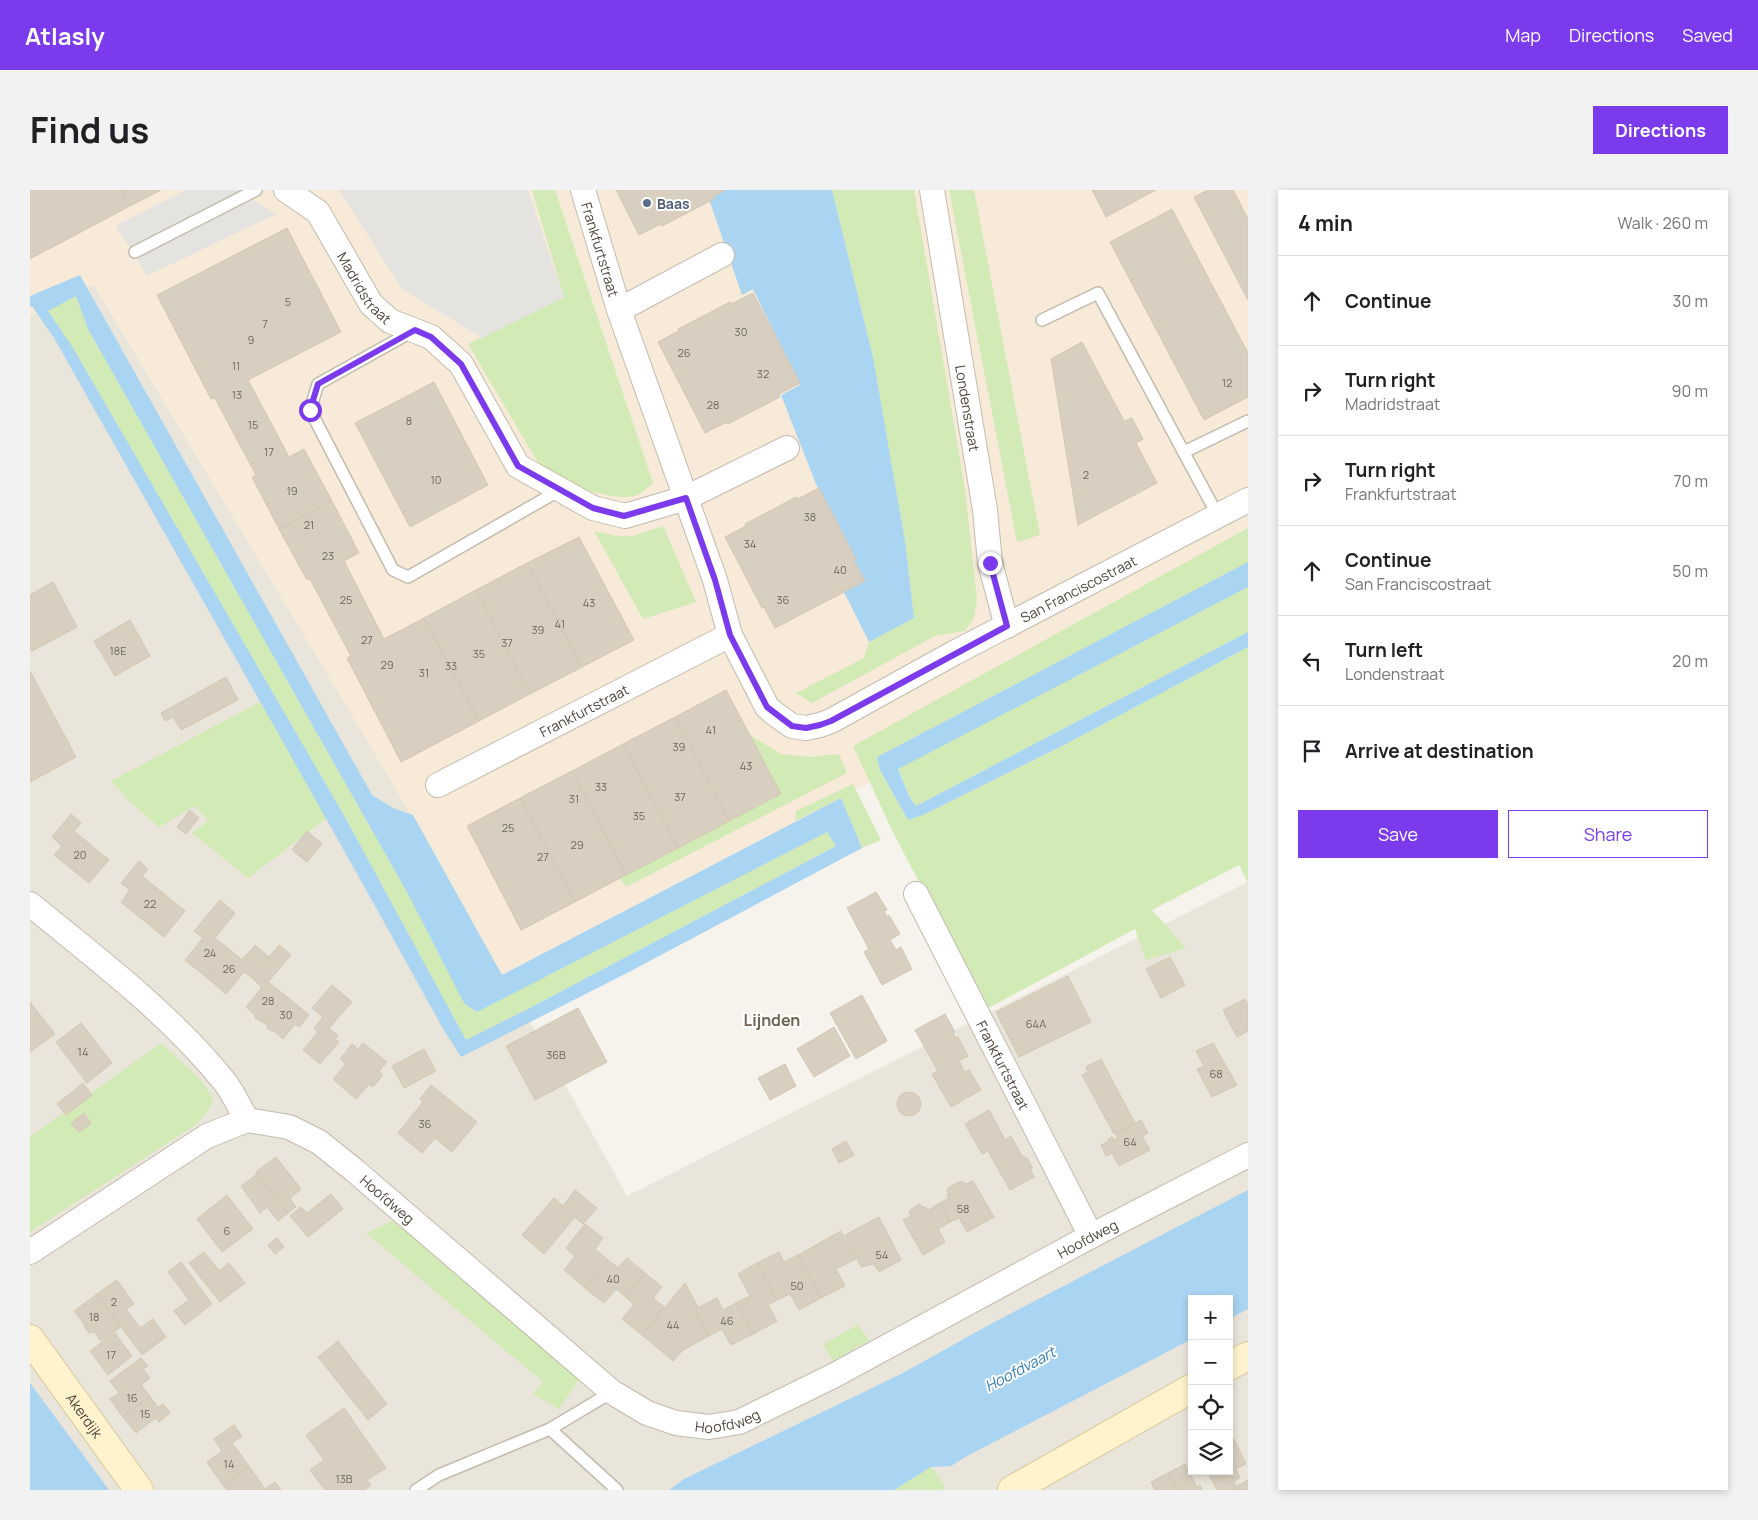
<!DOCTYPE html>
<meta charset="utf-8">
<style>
body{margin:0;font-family:Manrope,sans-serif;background:#f2f2f2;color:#202124}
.controls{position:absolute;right:15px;bottom:15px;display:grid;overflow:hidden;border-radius:0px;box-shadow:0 2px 8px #0003}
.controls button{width:45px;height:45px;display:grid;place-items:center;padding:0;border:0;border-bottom:1px solid #e0e0e0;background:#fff;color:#202124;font:25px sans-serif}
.stop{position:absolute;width:15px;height:15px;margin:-11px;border:4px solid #7c3aed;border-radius:50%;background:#fff}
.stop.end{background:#7c3aed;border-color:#fff;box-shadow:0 1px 5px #0008}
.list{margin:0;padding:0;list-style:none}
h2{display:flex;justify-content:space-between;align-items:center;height:65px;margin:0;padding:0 20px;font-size:21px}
h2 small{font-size:16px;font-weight:400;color:#757577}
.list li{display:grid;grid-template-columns:32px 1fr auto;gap:15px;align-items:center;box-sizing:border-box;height:90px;padding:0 20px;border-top:1px solid #e0e0e0}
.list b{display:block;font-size:19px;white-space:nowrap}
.list p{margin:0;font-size:16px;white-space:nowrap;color:#757577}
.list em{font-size:16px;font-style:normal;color:#757577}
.actions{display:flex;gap:10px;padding:15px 20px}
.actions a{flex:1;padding:11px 0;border:1px solid #7c3aed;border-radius:0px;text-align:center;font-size:18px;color:#7c3aed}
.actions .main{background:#7c3aed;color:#fff}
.icon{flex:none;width:28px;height:28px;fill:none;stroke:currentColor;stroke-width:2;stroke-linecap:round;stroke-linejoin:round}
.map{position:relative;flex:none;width:1218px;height:1300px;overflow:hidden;border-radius:0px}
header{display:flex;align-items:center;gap:30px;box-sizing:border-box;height:70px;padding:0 25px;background:#7c3aed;color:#fff}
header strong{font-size:24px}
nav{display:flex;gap:28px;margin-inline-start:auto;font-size:18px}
.intro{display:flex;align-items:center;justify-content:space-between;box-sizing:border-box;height:120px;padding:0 30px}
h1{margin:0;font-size:35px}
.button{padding:12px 22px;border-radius:0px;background:#7c3aed;color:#fff;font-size:18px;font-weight:700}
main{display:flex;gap:30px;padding:0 30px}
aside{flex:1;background:#fff;border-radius:0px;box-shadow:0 2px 8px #0003}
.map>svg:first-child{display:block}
.residential{fill:#eae5da;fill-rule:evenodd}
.commercial{fill:#f7ead8}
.green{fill:#d2eab5}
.parking{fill:#e5e3e0}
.water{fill:#a9d4f2;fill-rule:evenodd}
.building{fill:#d8cfc1;stroke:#d3c7b4}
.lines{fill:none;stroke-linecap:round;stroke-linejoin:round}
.lane-casing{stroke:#c2bbae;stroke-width:14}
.street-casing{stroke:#c2bbae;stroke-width:26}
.secondary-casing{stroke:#d6c79b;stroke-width:30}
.lane{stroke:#fff;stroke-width:11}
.street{stroke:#fff;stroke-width:24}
.secondary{stroke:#fff3cd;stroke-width:28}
.route{stroke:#7c3aed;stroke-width:6}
.service-dot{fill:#5c6f8a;stroke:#fff;stroke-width:2}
.labels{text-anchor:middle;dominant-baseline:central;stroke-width:4;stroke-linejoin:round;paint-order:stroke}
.number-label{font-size:11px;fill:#6e675b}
.service-label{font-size:14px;font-weight:bold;fill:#4e5e75;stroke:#fff;text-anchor:start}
.street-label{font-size:14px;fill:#4b4439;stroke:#fff}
.water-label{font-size:15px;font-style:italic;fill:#2e7ab2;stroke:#fff}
.quarter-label{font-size:16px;font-weight:bold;fill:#6e6250;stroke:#fff}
</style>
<header>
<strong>Atlasly</strong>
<nav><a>Map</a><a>Directions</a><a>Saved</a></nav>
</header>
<div class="intro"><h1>Find us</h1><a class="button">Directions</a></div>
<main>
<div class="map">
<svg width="1218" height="1300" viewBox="0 0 1218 1300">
<rect width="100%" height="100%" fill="#f6f3ec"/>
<path class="residential" d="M64,94l295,493 135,234 103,185 621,-314v608h-1208l-10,-14v-1160zM1162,1109h37v172h-37z"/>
<path class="commercial" d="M0,0h1218v385l-407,223 -339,177 -113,-198 -295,-492 -64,31z"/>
<g class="green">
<path d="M502,0h23l98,293c-5,4 -10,9 -16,12 -19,8 -73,-10 -89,-23 -4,-3 -7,-8 -11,-11l-69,-117 96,-47z"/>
<path d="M802,0h82l51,299 12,111 -3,18 -9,13 -30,5 -123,67 -16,-10 68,-35 5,-16 45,-24 -9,-77 -32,-184z"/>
<path d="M919,0h25l66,345 -23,7z"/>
<path d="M46,105l12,34 319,563 57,111 12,9 351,-180 9,14 -312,165 -58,29 -120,-221 -273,-471 -25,-37z"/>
<path d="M633,336l33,76 -53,17 -49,-88 22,5h17z"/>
<path d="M1218,338v34l-371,195 3,13 28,50 15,-5 141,-70 184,-98v236l-9,-18 -87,45 34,38 -40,12 -11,-31 -150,81 -94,-182 -38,-82z"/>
<path d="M1218,397v45l-332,174 -7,-10 -11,-28z"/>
<path d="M230,512l69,112 -2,4 -79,60 -56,-45 16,-12 -13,-15 -36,21 -29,-25 -19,-21z"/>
<path d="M720,545l31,19 29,3 29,-3 8,19 -221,114 -6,-9 160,-84z"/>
<path d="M823,594l28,56 -19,8 -21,-50 -46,23 1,-10z"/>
<path d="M131,853l40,37 12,19 -5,12 -11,13 -167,108v-95z"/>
<path d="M362,1031l71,55 117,102 -21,31 -26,-15 10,-12 -177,-149z"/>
<path d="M828,1135l11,15 -36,21 -10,-17z"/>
<path d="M901,1277l14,19 -3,4h-48z"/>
</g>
<g class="parking">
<path d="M156,0h51l39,24 -129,62 -15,-26 -17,-24z"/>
<path d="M309,0h189l36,107 -82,41 -80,-49z"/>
</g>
<g class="water">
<path d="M695,0h107l41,167 32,184 9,77 -45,24 -26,-52 20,-10 -47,-96 -35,-89 19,-10 -47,-96 -11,6 -33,-96z"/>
<path d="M50,85l292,520 21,13 20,7 89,160 339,-177 21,50 -233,124 -168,85 -19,-30c-127,-231 -258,-459 -388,-689l-22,-32 -2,1v-11zM46,106l12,33 319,563 57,111 13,9 350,-180 9,14 -312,165 -58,29 -120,-221 -273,-471 -25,-37z"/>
<path d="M1218,372v25l-350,182 11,27 7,10 332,-174v15l-184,98 -141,70 -15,5 -28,-50 -3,-13z"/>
<path d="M1218,1000v119l-19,10v-20h-37v40l-225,117 -16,10 -20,1 -37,23h-225l15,-11 219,-106 82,-46z"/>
<path d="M0,1193l79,107h-79z"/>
</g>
<g class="building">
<path d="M0,0h91l9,16 -100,53z"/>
<path d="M91,0h40l-31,16z"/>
<path d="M586,0h109l-12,7 1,2 -52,27 -1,-2 -22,11z"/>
<path d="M1062,0h64l-50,27z"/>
<path d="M1178,0h25l15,29v81l-54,-103z"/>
<path d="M1142,19l76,144v44l-44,23 -94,-178z"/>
<path d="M257,38l54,104 -93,48 21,39 -34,17 -20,-38 -4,1 -54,-104z"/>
<path d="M723,103l47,90 -21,11 1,3 -52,27 -1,-2 -22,11 -47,-91 21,-11 -1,-2 52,-27 1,2z"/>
<path d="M1052,152l42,79 8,-3 11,21 -7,4 21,40 -79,42 -27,-166z"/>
<path d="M404,192l54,103 -78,42 -55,-104z"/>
<path d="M239,229l20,38 15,-8 28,52 -53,28 -27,-52 4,-2 -21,-39z"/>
<path d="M789,298l37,71 -2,1 11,21 -90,47 -11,-21 -2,1 -37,-71 21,-11 -1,-2 51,-27 2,2z"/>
<path d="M302,311l27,52 -15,8 40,78 40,-21 55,103 -78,41 -54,-104 4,-2 -41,-77 -3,1 -28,-51z"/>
<path d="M549,347l55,103 -52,27 -55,-104z"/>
<path d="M497,373l55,104 -52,27 -54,-104z"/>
<path d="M23,392l24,45 -45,24 -2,-3v-53z"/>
<path d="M446,400l54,104 -51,27 -55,-103z"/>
<path d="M100,430l20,36 -35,20 -21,-35z"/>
<path d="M0,481l46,86 -46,25z"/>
<path d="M196,487l12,23 -57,30 -8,-13 -8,4 -4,-8z"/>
<path d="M696,500l55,104 -52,27 -54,-104z"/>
<path d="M645,527l54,104 -51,27 -55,-104z"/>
<path d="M593,554l55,104 -52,27 -54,-104z"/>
<path d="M542,581l54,104 -51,27 -55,-104z"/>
<path d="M490,608l55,104 -54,28 -54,-104z"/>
<path d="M160,620l9,8 -13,16 -9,-7z"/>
<path d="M41,624l10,9 -7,8 35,29 -20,23 -35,-28 8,-9 -10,-9z"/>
<path d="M277,641l15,13 -15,18 -15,-12z"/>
<path d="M109,671l9,8 -6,7 43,35 -21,26 -43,-35 9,-12 -9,-7z"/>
<path d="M846,702l11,18 -3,1 3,6 2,-2 11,19 -10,6 6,10 5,-3 11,22 -30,16 -18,-33 5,-3 -22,-41z"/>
<path d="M190,710l15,13 -20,25 14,11 -23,28 -21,-17 18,-22 -9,-7z"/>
<path d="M225,755l14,12 -17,21 -8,-6 -18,22 -20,-17 23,-28 13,11z"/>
<path d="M249,755l12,10 -23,27 18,14 -22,27 -9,-5v-3l-9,-8 16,-20 -10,-9z"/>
<path d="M1140,767l15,28 -24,13 -15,-29z"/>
<path d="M1038,786l23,46 -72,35 -23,-45z"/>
<path d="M302,795l20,17 -23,26 9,8 -3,3 4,3 -19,22 -17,-14 15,-18 -4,-4 9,-11 -11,-9z"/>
<path d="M832,805l25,46 -31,18 -26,-46z"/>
<path d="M256,806l23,19 -10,12 -4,-3 -12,15 -9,-8h-2l-5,-3v-3l-3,-2z"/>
<path d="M1215,809l3,6v26l-11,6 -14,-27z"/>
<path d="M0,812l25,32 -25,18z"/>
<path d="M548,818l29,54 -72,38 -29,-54z"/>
<path d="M915,824l10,18 -2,1 3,5 2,-1 10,19 -9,5 6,11 4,-2 12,20 -30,17 -19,-33 6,-3 -23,-41z"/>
<path d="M51,833l31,40 -25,20 -31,-41z"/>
<path d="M804,837l16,29 -36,21 -17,-28z"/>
<path d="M333,853l24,19 -8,9 4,4 -10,12 -4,-3 -13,15 -23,-20 13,-15 -6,-5 12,-15 6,5z"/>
<path d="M1183,853l24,42 -25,12 -15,-28 7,-3 -8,-15z"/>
<path d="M394,859l12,22 -32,17 -12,-22z"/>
<path d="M1071,869l34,64 -21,11 -32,-59 6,-3 -2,-5z"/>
<path d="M755,874l11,22 -26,14 -12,-22z"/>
<path d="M53,893l9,12 -26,20 -9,-11z"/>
<path d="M401,895l46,37 -25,30 -17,-14 -13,15 -24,-20 25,-31 -3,-3z"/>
<circle cx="879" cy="914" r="12"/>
<path d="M959,920l16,30 6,-4 11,20 5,2 5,9 -1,4 3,6 -24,13 -22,-39 -6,3 -17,-30z"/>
<path d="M54,923l7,10 -12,9 -8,-9z"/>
<path d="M1111,930l7,13 -6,3 8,14 -31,16 -7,-13 -6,3 -5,-11 8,-4 -1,-2 4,-2 2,3 4,-2 -2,-4z"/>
<path d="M816,951l8,14 -15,8 -7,-14z"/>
<path d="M246,967l25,32 -11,9 6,9 -8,6 -32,-41z"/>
<path d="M227,984l31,39 -10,8 -11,-14 -7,6 -19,-27z"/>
<path d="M931,991l5,3 7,-3 21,36 -27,15 -8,-14 -9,4 -10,-19 9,-5 -2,-3 2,-1 -2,-3 1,-3z"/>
<path d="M545,1000l22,18 -14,16 -8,-7 -31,37 -22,-19 32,-37 9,8z"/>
<path d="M301,1004l12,15 -35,28 -18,-21 11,-9 6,6z"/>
<path d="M197,1005l26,34 -31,23 -25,-33z"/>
<path d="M910,1013l10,19 -12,7 7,13 -22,13 -20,-35 8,-4 -2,-3 1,-3 9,-6 5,4 2,-1 1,4z"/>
<path d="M849,1027l22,43 -22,12 -5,-8 -13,3 -16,-32z"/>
<path d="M555,1034l18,14 -8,11 13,11 -23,28 -21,-18 11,-14 -9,-8z"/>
<path d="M811,1041l15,28 -20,10 9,17 -24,12 -23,-43z"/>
<path d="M247,1048l7,9 -9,7 -7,-9z"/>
<path d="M174,1062l15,19 10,-8 16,20 -25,19 -31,-39z"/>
<path d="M749,1062l5,10 14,-7 23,43 -22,12 -9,-16 -13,6 -20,-37z"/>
<path d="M597,1068l18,15 -19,24 -10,-8 -12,14 -19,-15 23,-28 10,8z"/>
<path d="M151,1072l31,42 -27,21 -11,-14 15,-11 -21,-28z"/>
<path d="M727,1073l20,37 -9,5 9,16 -24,13 -17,-31 14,-7 -12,-22z"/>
<path d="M615,1083l17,14 -9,11 11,9 -22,28 -20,-16 12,-14 -8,-8z"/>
<path d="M87,1090l17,24 -8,5 14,19 13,-9 13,18 -24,18 -45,-61z"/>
<path d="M655,1093l13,24 -3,2 14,27 -26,14 -10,11 -31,-26z"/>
<path d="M67,1104l24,33 -20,14 -7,-9 -5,1 -5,-7 1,-1 -11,-14z"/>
<path d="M687,1108l6,12 13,-7 17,31 -22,11 -9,-16 -13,7 -14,-27z"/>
<path d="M85,1143l17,23 -24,19 -18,-24z"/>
<path d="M308,1151l49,63 -19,16 -50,-63z"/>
<path d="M111,1168l7,8 -5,3 7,9 -9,7 9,11 -27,21 -13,-18 9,-6 -9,-12z"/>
<path d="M120,1206l8,12 5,-4 7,9 -11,9 -3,-4 -20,15 -13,-16z"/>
<path d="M314,1218l42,60 -19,12 4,5 -6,5h-40l-15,-20 14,-10 -18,-25z"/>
<path d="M204,1235l8,11 -10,7 17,23 -26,19 -16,-23 15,-11 -8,-12z"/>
<path d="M1204,1249l12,25 -10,5 4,9 -6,3 -5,-10v-30z"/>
<path d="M1155,1274l12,23 3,-2 2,5h-25l-9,-17z"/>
<path d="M219,1276l16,23 10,-7 6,8h-54l-4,-5z"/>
<path d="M1177,1281h22l9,19h-21z"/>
<path d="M1138,1283l9,17h-22l-4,-8z"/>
<path d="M1218,1290v10h-10l-1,-4z"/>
</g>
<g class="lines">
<defs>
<g id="lane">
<path d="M105,62l121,-62"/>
<path d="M1012,130l56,-27 120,223"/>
<path d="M383,141l-95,53 -8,26 83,160 15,7 152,-87"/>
<path d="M1154,262l64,-31"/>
<path d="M520,1239l67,61"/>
<path d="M386,1300l23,-15 111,-46 62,-37"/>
</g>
<g id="street">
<path id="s1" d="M256,0l32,22 53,92 19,17 41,16 30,27 57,102 75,42 32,8 61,-18 101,-50"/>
<path id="s2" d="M553,0l36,120 96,270 15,55 37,72 8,7 17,12 14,2 14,-3 11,-4 123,-68 294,-153"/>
<path id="s3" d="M902,0l53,320 5,53 17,63"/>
<path d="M589,120l103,-55"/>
<path id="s4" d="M408,595l292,-150"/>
<path id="s5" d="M886,704l175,342"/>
<path d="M0,714c67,55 139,109 194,177 9,11 15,26 23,39"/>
<path id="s6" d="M0,1062l177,-116 40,-16 42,7 30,15 35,28 258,222 35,21 29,10 33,4 30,-5 94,-46 258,-140 157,-81"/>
</g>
<g id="secondary">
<path id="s7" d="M0,1149l109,151"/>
<path d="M1199,1176l19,-10"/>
<path d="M982,1300l180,-102"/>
</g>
</defs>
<use href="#lane" class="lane-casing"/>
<use href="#street" class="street-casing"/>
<use href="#secondary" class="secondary-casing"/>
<use href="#lane" class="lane"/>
<use href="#street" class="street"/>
<use href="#secondary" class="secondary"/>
</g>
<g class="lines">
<path class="route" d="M280,220l8,-26 97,-54 16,7 30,27 57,102 75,42 31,8 62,-18 29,82 15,55 37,72 25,19 14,2 14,-3 11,-4 176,-95 -17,-63"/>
</g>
<circle class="service-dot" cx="617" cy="13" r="5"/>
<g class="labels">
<g class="number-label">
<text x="258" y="111">5</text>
<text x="235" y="133">7</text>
<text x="711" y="141">30</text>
<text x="221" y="149">9</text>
<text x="654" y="162">26</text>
<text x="206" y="175">11</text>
<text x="733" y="183">32</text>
<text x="1197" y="192">12</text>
<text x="207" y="204">13</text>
<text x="683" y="214">28</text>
<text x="379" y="230">8</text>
<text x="223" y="234">15</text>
<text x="239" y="261">17</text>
<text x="1056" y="284">2</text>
<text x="406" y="289">10</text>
<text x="262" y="300">19</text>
<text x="780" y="326">38</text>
<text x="279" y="334">21</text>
<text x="720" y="353">34</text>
<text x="298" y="365">23</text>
<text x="810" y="379">40</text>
<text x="316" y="409">25</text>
<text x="753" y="409">36</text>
<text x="559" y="412">43</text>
<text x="530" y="433">41</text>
<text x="508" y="439">39</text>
<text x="337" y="449">27</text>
<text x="477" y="452">37</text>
<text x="88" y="460">18E</text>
<text x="449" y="463">35</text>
<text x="357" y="474">29</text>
<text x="421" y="475">33</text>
<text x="394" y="482">31</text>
<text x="681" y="539">41</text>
<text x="649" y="556">39</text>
<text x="716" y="575">43</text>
<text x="571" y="596">33</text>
<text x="650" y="606">37</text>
<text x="544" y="608">31</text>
<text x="609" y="625">35</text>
<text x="478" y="637">25</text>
<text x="547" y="654">29</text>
<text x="50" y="664">20</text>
<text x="513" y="666">27</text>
<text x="120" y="713">22</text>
<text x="180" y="762">24</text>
<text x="199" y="778">26</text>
<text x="238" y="810">28</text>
<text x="256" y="824">30</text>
<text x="1006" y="833">64A</text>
<text x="53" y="861">14</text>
<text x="526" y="864">36B</text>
<text x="1186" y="883">68</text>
<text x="395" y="933">36</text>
<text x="1100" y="951">64</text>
<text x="933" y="1018">58</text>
<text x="197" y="1040">6</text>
<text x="852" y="1064">54</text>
<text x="583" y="1088">40</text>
<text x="767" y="1095">50</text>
<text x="84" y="1111">2</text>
<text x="64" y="1126">18</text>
<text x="697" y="1130">46</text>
<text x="643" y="1134">44</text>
<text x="81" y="1164">17</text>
<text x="102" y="1207">16</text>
<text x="115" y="1223">15</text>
<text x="199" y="1273">14</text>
<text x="314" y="1288">13B</text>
</g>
<g class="service-label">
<text x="627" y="13">Baas</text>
</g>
<g class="street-label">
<text stroke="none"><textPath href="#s2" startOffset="62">Frankfurtstraat</textPath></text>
<text stroke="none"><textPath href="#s1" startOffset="128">Madridstraat</textPath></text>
<text stroke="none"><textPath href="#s3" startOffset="221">Londenstraat</textPath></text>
<text stroke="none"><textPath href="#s2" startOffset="902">San Franciscostraat</textPath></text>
<text stroke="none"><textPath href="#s4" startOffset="164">Frankfurtstraat</textPath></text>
<text stroke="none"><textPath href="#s5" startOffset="192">Frankfurtstraat</textPath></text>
<text stroke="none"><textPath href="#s6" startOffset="420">Hoofdweg</textPath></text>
<text stroke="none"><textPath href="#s6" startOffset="1245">Hoofdweg</textPath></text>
<text stroke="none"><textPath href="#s7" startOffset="94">Akerdijk</textPath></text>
<text stroke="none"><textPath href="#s6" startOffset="840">Hoofdweg</textPath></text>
</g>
<g class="water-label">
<text transform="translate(990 1179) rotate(-28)">Hoofdvaart</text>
</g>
<g class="quarter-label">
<text x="742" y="830">Lijnden</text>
</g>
</g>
</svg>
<div class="controls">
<button>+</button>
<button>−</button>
<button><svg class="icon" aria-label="locate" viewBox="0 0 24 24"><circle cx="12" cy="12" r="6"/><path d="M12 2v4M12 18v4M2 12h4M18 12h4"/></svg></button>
<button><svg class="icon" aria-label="layers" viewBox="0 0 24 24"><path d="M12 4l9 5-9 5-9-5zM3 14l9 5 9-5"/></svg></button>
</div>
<div class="stop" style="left:280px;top:220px"></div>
<div class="stop end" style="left:960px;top:373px"></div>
</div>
<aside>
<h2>4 min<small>Walk · 260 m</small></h2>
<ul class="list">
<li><svg class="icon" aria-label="ahead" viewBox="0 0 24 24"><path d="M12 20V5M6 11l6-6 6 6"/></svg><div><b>Continue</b></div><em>30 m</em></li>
<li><svg class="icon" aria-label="right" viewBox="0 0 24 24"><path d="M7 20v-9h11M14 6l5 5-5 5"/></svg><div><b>Turn right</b><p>Madridstraat</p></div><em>90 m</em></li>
<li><svg class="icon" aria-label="right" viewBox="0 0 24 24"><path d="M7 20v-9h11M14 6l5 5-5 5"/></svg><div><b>Turn right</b><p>Frankfurtstraat</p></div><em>70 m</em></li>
<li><svg class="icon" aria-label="ahead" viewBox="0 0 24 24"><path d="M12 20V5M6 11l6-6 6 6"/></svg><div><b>Continue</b><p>San Franciscostraat</p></div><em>50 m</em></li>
<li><svg class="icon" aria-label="left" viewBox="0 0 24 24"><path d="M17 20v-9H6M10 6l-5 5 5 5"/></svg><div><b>Turn left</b><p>Londenstraat</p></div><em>20 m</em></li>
<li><svg class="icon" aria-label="arrive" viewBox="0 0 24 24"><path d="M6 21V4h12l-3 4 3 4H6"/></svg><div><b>Arrive at destination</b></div></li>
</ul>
<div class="actions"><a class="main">Save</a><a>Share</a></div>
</aside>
</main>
